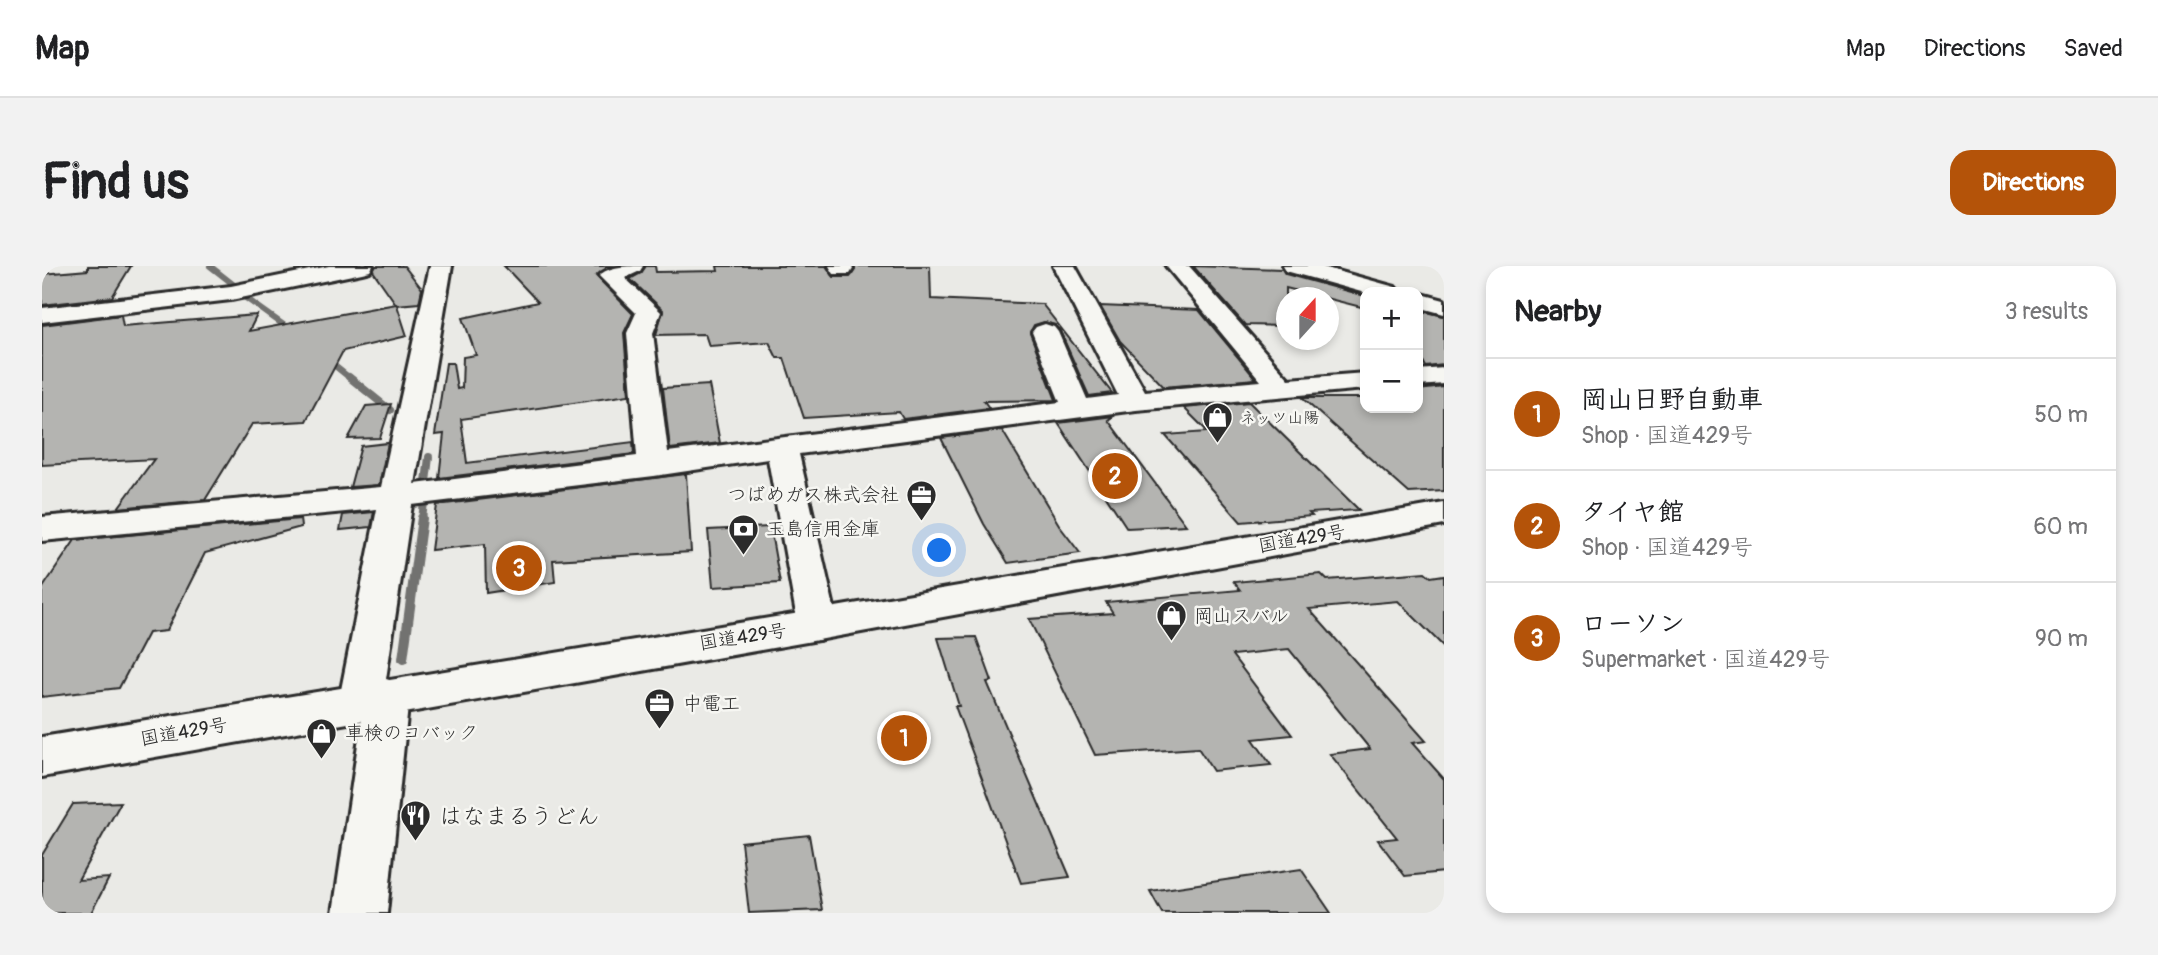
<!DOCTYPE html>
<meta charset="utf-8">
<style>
body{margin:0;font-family:Pangolin,"Klee One",sans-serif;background:#f2f2f2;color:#202124}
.controls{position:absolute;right:21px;top:21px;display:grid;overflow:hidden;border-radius:14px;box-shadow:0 4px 10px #0003}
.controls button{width:63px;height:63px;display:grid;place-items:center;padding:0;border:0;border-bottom:2px solid #e0e0e0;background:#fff;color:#202124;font:35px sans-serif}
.compass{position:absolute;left:1234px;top:21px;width:63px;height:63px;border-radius:50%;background:#fff;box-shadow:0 4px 10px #0003;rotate:21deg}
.you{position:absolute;left:898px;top:285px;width:24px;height:24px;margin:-18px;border:5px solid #fff;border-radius:50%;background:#1a73e8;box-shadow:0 0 0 10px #1a73e833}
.badge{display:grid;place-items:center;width:46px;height:46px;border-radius:50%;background:#b45309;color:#fff;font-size:23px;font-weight:700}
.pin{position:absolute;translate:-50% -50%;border:4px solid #fff;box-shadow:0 2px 7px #0006}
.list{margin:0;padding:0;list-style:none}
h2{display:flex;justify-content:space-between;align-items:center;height:91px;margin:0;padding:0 28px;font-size:30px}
h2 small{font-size:23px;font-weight:400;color:#757577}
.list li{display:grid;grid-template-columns:46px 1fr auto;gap:21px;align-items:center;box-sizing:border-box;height:112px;padding:0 28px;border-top:2px solid #e0e0e0}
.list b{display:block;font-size:26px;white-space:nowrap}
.list p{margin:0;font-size:23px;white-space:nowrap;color:#757577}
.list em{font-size:23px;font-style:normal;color:#757577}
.map{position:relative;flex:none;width:1402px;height:647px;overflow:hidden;border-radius:21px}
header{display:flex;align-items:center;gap:42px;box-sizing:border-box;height:98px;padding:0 35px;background:#fff;border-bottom:2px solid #e0e0e0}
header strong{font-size:33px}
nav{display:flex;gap:38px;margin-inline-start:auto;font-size:24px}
.intro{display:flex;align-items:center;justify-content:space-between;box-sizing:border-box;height:168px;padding:0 42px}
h1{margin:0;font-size:49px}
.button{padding:18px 32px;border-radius:21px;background:#b45309;color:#fff;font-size:24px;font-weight:700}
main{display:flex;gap:42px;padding:0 42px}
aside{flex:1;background:#fff;border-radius:21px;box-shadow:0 4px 10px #0003}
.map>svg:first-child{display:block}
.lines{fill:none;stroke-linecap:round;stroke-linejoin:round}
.stream-far2{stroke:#727270;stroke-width:6}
.stream-far1{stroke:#727270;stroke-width:8}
.stream{stroke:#727270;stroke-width:10}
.building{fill:#b4b4b1;stroke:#2b2b2b;stroke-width:2}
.minor-casing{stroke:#2b2b2b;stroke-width:6}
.highway-casing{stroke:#2b2b2b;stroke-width:6}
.minor{fill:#f6f6f2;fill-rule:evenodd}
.highway{fill:#f6f6f2;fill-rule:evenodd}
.labels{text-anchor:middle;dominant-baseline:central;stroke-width:5;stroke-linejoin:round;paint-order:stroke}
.far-poi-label{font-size:16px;fill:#2b2b2b;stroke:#f6f6f2;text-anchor:start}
.poi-label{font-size:19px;fill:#2b2b2b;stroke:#f6f6f2;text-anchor:start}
.street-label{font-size:19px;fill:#2b2b2b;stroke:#f6f6f2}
.near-poi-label{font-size:23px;fill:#2b2b2b;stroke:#f6f6f2;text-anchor:start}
</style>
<header>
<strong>Map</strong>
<nav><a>Map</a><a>Directions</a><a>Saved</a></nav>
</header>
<div class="intro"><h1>Find us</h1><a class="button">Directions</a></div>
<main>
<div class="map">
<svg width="1402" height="647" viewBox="0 0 1402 647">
<rect width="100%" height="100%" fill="#eaeae6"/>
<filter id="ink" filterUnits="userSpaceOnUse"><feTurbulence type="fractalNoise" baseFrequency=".0143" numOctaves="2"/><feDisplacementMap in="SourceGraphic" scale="14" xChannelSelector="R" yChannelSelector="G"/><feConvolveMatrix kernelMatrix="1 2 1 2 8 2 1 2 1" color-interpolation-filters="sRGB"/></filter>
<g filter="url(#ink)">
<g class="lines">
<g class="stream-far2">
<path d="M168,0l28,22"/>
<path d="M201,30l49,35"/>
<path d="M283,92l26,21"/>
</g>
<g class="stream-far1">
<path d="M307,111l41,33"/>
<path d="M384,216l3,-25"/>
<path d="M380,254l2,-18"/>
</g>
<path class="stream" d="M361,393l19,-141"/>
</g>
<g class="building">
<path d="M46,0h43l-19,31 -70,8v-31l46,-4z"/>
<path d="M334,0h28l18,23 -3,14 -22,2 10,31 -64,15 -37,70 -54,3 -47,76 -87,8 36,-49 -112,6v-140l79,-10 2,11 134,-11 -8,16 147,-27 -23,-33z"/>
<path d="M462,0h108l-16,10 37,38 -9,19 5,62 -168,24 6,44 166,-21 1,12 -195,24 5,-44 -9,1 11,-72h7l4,26 5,-1 1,-31 13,-2 -13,-37 75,-16z"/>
<path d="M604,0h9l1,6 62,-1 -1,-5h109l8,11h16l5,-7 -1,-4h76l1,33 111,5 70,89 -23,3 -29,-65 -5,-6 -11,-3 -10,3 -4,8 26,67 -72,1 5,7 -86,11 -4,-7 -95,6 -20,-60h-7l-8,-16 -60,4 -4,-12 -49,1 7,-25 -33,-31 11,-6z"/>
<path d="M1151,0l89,3 3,5 80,22v12l-79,-20v38l-41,-1z"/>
<path d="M1058,40l99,4 57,69 -92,8 -44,-46z"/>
<path d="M1376,44l26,6v49l-18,2 -8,-16z"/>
<path d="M667,119l11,58 -50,6 -7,-61z"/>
<path d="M1402,121v104l-35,2 -107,-95h63v10h53v-18z"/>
<path d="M1207,136l110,108 -50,3 3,3 -71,6 -76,-87 43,-3 -24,-24z"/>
<path d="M349,138l-11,34 -32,1 18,-33z"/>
<path d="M1072,150l-6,4 78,105 -59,3 -69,-105z"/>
<path d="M960,164l59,98 19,25 -72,10 -24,-39 -43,-86z"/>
<path d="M346,177l-9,42 -29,2 11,-41z"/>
<path d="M644,208l5,78 -138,8 2,22 -69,11 -1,-49 -54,6 6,-45z"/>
<path d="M332,246l-3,15 -31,3 3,-15z"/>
<path d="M258,253l1,8 -96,26 -39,78 -18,2 -29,55 -77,9v-108l33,-49z"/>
<path d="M728,261l10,56 -67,4 -5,-57z"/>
<path d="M1383,306l6,5 13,-2v72l-46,-46 -89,8 117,132 -14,2 32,36v93l-39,4 -27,-36 19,-2 -67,-84 40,-5 -81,-100 -57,6 60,80 -39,4 18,26 -58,6 -15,-23 -103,7 -66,-136 84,-6 -7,-11 134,-12 -6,-8 87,-8 6,6z"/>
<path d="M934,371l16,44 -5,1 83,195 -49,6 -66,-177h4l-21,-68z"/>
<path d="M79,536l-43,78 31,-2 -18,35h-49v-58l31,-51z"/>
<path d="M767,569l13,75 -73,3 -8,-71z"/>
<path d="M1259,603l30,44h-169l-12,-22z"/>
</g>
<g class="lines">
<defs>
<g id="minor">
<path d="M287,0h44l-3,5 -8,2 -131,27 -189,22v-14l189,-22z"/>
<path d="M388,0h22l-37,218 222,-28 -10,-123 9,-20 -37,-37c9,-10 29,-10 44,-10l-3,5 -15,7 36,34 -8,21 15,119 392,-50 -28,-70 4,-5 9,-3 9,3 4,5 29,67 31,-4 -65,-129h22l70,125 116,-10 -95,-115h23l100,113 76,-6v16l-229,21 -337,44 39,171 -6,11 -14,4 -14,-4 -6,-11 -30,-166 -114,17 -242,29 -26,174 16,5 7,12 -22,217h-54l29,-196 -17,-4 -6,-13 38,-191 -335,32v-24l339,-30z"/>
<path d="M787,0h22l2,3 -3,5h-16z"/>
<path d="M1241,0h36l76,21 4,5 -34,1 -79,-22z"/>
<path d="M1376,27l26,7v14l-26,-7z"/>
<path d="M1402,102v16l-26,2v-16z"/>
</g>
<path id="highway" d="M1402,237v22l-626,115 -776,137v-40l776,-127z"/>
</defs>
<use href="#minor" class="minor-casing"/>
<use href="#highway" class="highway-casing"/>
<use href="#minor" class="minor"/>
<use href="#highway" class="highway"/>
</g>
</g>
<defs>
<symbol id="shop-pin" viewBox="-11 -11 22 30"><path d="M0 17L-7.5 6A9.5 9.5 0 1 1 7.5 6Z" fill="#2b2b2b" stroke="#f6f6f2"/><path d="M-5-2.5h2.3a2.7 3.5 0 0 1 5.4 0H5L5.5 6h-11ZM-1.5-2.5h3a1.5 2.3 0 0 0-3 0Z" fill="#fff"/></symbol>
<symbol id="office-pin" viewBox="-11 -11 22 30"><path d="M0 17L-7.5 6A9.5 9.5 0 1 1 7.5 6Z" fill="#2b2b2b" stroke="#f6f6f2"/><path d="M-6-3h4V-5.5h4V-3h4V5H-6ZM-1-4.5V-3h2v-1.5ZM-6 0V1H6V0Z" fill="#fff"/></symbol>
<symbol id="bank-pin" viewBox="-11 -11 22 30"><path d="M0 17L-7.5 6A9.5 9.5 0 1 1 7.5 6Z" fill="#2b2b2b" stroke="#f6f6f2"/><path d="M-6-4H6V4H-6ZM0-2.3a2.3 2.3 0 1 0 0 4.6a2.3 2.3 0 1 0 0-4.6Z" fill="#fff"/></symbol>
<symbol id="restaurant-pin" viewBox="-11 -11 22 30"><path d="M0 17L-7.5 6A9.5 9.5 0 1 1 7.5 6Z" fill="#2b2b2b" stroke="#f6f6f2"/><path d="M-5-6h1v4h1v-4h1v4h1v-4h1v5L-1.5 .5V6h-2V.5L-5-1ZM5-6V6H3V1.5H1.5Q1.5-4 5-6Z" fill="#fff"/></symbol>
</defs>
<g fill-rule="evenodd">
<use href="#shop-pin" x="1158" y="134" width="35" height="47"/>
<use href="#office-pin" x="862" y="212" width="35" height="47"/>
<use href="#bank-pin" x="684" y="246" width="35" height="47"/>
<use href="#shop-pin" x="1112" y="332" width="35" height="47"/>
<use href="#office-pin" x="600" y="420" width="35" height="47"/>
<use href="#shop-pin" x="262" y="450" width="35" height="47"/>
<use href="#restaurant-pin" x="356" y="532" width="35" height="47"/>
</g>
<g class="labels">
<g class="far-poi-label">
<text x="1198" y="152">ネッツ山陽</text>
</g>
<g class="poi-label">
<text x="857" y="229" text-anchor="end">つばめガス株式会社</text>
<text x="724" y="263">玉島信用金庫</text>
<text x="1152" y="350">岡山スバル</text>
<text x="641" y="438">中電工</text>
<text x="303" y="467">車検のコバック</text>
</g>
<g class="street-label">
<text transform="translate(1260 273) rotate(-10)">国道429号</text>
<text transform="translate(701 371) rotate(-9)">国道429号</text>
<text transform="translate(142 466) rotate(-10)">国道429号</text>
</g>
<g class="near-poi-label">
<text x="397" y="550">はなまるうどん</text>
</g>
</g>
</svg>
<div class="controls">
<button>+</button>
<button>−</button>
</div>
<svg class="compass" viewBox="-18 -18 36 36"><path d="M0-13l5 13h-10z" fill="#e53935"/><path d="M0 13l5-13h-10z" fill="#757577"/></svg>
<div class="you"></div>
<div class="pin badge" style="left:862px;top:472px">1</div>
<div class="pin badge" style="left:1073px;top:210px">2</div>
<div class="pin badge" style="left:477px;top:302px">3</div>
</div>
<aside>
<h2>Nearby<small>3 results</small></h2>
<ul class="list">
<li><span class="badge">1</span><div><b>岡山日野自動車</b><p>Shop · 国道429号</p></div><em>50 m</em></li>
<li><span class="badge">2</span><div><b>タイヤ館</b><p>Shop · 国道429号</p></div><em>60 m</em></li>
<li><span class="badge">3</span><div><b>ローソン</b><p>Supermarket · 国道429号</p></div><em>90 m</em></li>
</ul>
</aside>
</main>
